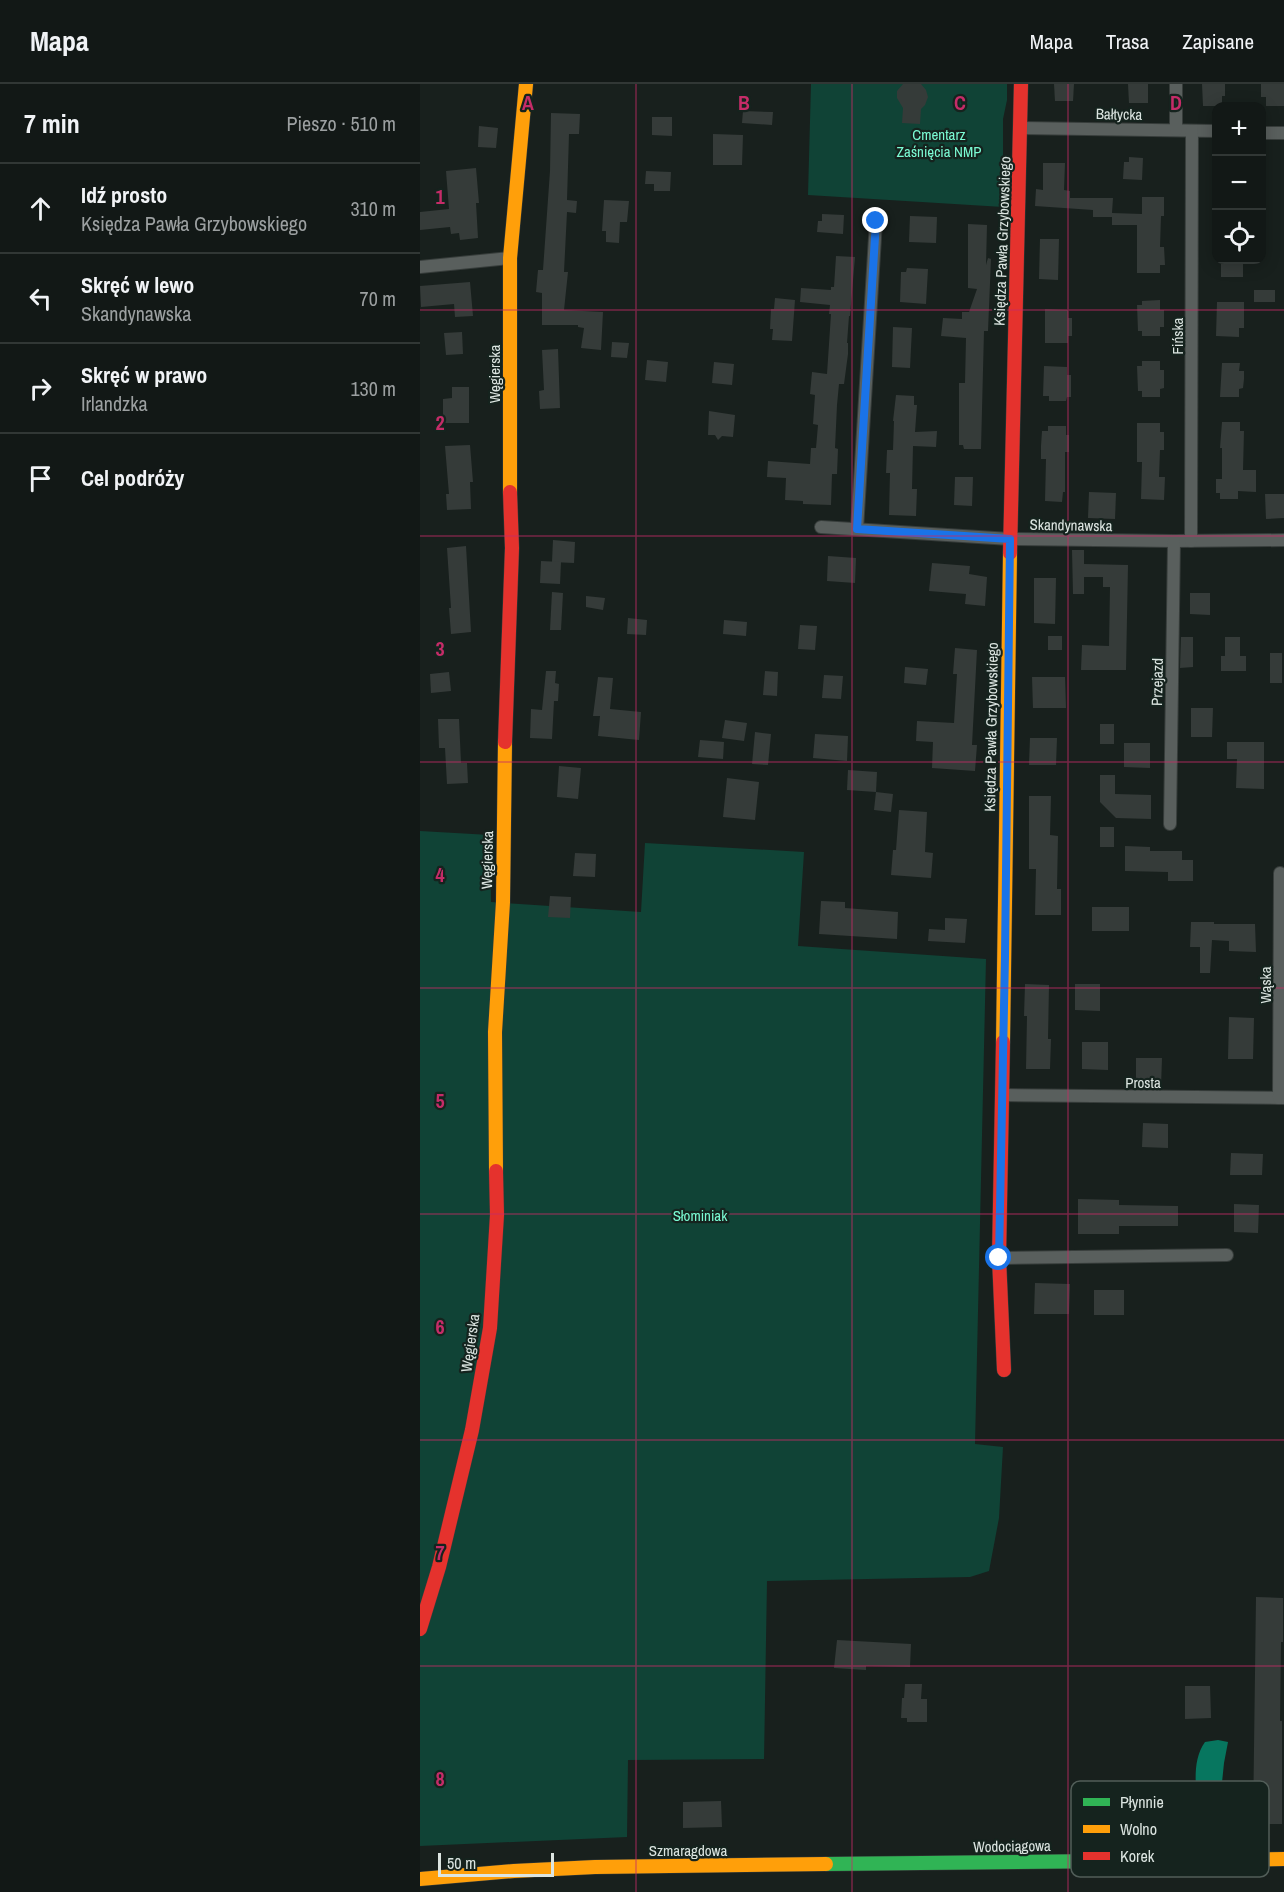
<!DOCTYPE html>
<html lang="pl">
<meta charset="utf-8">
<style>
body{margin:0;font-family:"Archivo Narrow",sans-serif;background:#1f2523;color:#f1f3f6}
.controls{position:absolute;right:18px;top:18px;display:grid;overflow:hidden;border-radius:12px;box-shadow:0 3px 15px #0003}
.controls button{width:54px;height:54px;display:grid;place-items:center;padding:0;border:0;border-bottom:2px solid #313735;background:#121816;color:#f1f3f6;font:30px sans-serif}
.scale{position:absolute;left:18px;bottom:15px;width:116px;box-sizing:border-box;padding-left:6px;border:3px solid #dce5e1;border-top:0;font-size:16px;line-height:21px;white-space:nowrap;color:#dce5e1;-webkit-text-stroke:4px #15231e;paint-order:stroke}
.stop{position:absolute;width:18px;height:18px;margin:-14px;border:4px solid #1a73e8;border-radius:50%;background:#fff}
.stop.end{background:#1a73e8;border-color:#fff;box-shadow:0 2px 6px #0008}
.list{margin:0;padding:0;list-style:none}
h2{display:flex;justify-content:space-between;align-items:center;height:78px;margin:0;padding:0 24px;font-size:26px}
h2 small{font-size:20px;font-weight:400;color:#9ca0a1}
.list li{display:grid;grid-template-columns:39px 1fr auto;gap:18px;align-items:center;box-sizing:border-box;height:90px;padding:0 24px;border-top:2px solid #313735}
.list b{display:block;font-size:22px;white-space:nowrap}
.list p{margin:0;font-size:20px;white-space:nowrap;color:#9ca0a1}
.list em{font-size:20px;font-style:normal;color:#9ca0a1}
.icon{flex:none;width:33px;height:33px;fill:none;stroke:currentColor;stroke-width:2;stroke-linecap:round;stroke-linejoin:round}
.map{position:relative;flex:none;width:864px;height:1808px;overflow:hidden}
header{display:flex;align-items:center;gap:36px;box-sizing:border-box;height:84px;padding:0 30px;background:#121816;border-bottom:2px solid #313735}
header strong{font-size:28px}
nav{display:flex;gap:33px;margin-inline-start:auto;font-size:21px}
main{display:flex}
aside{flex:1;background:#121816}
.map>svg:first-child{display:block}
.green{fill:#104336}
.water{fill:#07765f}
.building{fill:#353b39}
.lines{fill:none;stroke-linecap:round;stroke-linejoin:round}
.street-casing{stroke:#373d3b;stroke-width:14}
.fast-casing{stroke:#373d3b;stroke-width:15}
.slow-casing{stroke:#373d3b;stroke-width:15}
.jam-casing{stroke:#373d3b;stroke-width:15}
.street{stroke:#595f5d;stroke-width:12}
.fast{stroke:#30b455;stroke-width:14}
.slow{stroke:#ff9f0a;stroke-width:14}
.jam{stroke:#e5322d;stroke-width:14}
.route{stroke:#1a73e8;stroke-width:8}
.grid{fill:none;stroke:#c52c68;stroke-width:1.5;stroke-opacity:0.55}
.labels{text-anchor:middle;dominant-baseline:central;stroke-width:4.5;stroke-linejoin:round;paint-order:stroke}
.street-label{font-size:15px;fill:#dce5e1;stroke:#15231e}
.park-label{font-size:15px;fill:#7bfbd4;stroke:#15231e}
.key{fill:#15231e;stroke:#515d58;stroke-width:1.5}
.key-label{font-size:16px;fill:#dce5e1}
.grid-label{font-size:20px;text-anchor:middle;font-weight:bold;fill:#c52c68;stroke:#15231e;stroke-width:4.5;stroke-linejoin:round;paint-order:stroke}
</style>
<header>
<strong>Mapa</strong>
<nav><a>Mapa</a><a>Trasa</a><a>Zapisane</a></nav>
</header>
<main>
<aside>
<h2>7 min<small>Pieszo · 510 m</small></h2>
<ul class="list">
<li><svg class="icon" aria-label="ahead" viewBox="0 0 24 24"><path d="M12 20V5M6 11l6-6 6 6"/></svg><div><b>Idź prosto</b><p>Księdza Pawła Grzybowskiego</p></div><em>310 m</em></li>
<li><svg class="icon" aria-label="left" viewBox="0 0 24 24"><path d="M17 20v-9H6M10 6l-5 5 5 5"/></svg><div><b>Skręć w lewo</b><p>Skandynawska</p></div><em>70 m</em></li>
<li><svg class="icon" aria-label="right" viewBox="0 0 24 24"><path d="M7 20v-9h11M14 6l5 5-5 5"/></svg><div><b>Skręć w prawo</b><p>Irlandzka</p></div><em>130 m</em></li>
<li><svg class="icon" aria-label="arrive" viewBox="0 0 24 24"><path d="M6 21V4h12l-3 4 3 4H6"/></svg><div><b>Cel podróży</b></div></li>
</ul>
</aside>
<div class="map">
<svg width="864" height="1808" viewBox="0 0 864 1808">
<rect width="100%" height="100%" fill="#18201d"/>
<g class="green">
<path d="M391,0h196v16l-4,19v41l3,11 -3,36 -195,-12z"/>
<path d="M0,747l70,4 1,67 150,10 4,-69 159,9 -6,94 188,13 -11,485 28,3 -4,71 -10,53 -19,6 -203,4 -3,178 -136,1 -1,77 -207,9z"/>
</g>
<path class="water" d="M798,1656l10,2 -4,21 -4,39 -2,6 -12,3 -9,-5c-1,-21 -5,-46 8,-64z"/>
<g class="building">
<path d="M483,0h18l5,6 2,7 -3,8 -4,4 -1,15 -18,-1 1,-15 -6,-10v-7z"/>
<path d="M634,0h20l-1,17h-18z"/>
<path d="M708,0h20v19h-19z"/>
<path d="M782,0h23v12h-3v10h-19z"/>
<path d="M841,0h23v22h-18v-9h-5z"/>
<path d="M323,27l30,1 -1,13 -30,-2z"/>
<path d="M131,29l29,1 -1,20h-10l-2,66 10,1 -1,12 -9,-1 -3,60h4l-4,38 39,2 -2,38 -20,-2 3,-20 -6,-1v-2h-36v-32l-6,-1 2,-22h5l7,-99z"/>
<path d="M232,33h20v19l-20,-1z"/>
<path d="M59,42l19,2 -2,20 -18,-1z"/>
<path d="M293,50l30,1 -1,30h-29z"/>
<path d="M709,73l14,1 -1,22 -19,-1 1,-17h5z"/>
<path d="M623,79h22l-1,27 6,1v7h43l-1,15 30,1v-17h22v19h-3l-1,31h4l1,18h-5v8h-23v-48h-25v-8h-19v-7l-58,-4 1,-17 7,1z"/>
<path d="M56,84l3,35h-3l2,35 -18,2 -1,-7 -8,1 -1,-7 -30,3v-18l29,-3 -3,-38z"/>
<path d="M226,87l25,1 -1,19h-16v-7h-9z"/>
<path d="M184,116l25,1 -2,21h-7l-1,21 -13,-1v-11h-4z"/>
<path d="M402,130l22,1 -1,19 -26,-2 1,-11h4z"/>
<path d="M490,132l27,1 -1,26 -27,-1z"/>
<path d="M548,140l19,1 -1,40 2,-7 3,1 -3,72h-4l-3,118h-17l-1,-4h-4v-62h6l1,-45 -25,-2 2,-18 19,1v-7h7l8,-23 -9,-1z"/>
<path d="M620,155h19l-1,41 -19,-1z"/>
<path d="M416,172l19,1 -5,59h-1l-2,27h1v11l-4,30h-5l-2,21 -2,43 3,1 -1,25h-5l-1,31 -28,-1v-3l-18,-1 1,-22 -19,-1 1,-16 42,3 1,-16h5l2,-23 -5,-1 2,-29 -5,-1 2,-22 15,2 4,-60h-2l1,-9 -30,-3 1,-14 30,2v-3h3z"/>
<rect x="801" y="176" width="22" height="17"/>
<path d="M487,184l21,1 -2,35 -26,-2 1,-30h5z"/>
<path d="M50,198l3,34 -18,1 -1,-13 -33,3 -1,-21z"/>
<rect x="834" y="206" width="21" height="12"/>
<path d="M355,214l20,2 -3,41 -20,-1 1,-11h-3l1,-20h3z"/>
<path d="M740,216v10h4v17h-4v9h-18v-5h-4l-1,-26h5v-4z"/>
<path d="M797,218h27v26h-5v9l-23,-1z"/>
<path d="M625,225l23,1v8h4v18h-4v7h-23z"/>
<path d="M473,243l19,1 -2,40 -18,-1z"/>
<path d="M42,248l1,22 -17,1 -2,-22z"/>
<path d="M192,258l17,1 -2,15 -16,-1z"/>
<path d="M138,265l2,59 -20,1 -1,-18 5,-1 -2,-40z"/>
<path d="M227,276l21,2 -2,20 -21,-2z"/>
<path d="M722,277h18v9h4v18l-4,1v8h-18v-6h-4l-1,-25h5z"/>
<path d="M294,278l20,2 -2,21 -20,-2z"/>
<path d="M802,279h18l-1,8h5v8l-1,9 -4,1v8h-19z"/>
<path d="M624,282l23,1v8h4v22h-4l-1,4h-17v-5h-6z"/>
<path d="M32,303h17v36h-26v-24l9,-1z"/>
<path d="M476,311l18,1v9h3l-2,27 22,-1 -1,16 -23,-1 -1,43h5l-1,27 -27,-1 1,-42h-4l1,-23h6l1,-29h-1z"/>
<path d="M289,327l26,4 -2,22 -11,-1 -4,4 -3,-5h-7z"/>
<path d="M802,338h18v9h4l-1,39h13v22l-18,-1v8h-18v-6h-4v-14h6v-31h-2z"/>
<path d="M717,339h23v9h4v18h-4l-1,27h6l-1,23 -23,-1 1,-37h-5z"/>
<path d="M628,342h18v9h3v17h-4v40h-2l-1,10 -17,-1 1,-42h-5v-13l1,-15h6z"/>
<path d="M50,361l3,37h-3l1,27 -24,1 -1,-16h3l-4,-48z"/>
<path d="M535,393h18l-1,29 -18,-1z"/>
<path d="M669,408l27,1 -1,26 -27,-1z"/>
<path d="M845,410h19v24l-18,1z"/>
<path d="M133,456l22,2 -1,21 -22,-1z"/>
<path d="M46,462l5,86 -20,2 -2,-26h2l-4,-60z"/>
<path d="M652,466h12v14l44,1 -2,105h-45l1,-25 27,1 1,-59h-7v-10h-19v17h-11z"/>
<path d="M408,472l28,2 -1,25 -28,-2z"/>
<path d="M121,477l20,1 -1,22 -20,-1z"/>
<path d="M512,479l38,3 -1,8 18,3 -2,29 -20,-2 1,-10 -37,-3z"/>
<path d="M614,494h22l-1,46 -21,-1z"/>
<path d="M132,508l11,1 -2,37h-11z"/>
<path d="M770,509h20v22l-20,-1z"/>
<path d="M166,512l19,2 -2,12 -17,-3z"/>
<path d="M208,534l19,2 -1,15 -19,-1z"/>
<path d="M304,536l23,2 -1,14 -23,-2z"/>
<path d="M380,541l17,1 -2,24 -17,-1z"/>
<rect x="628" y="552" width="14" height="14"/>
<path d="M761,553h12v30l-13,1z"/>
<path d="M805,553h15v19h6v15h-25v-15h4z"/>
<path d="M535,564l22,2 -5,95h5l-2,26 -43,-3 1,-26 -17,-1 1,-20 37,2 3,-49h-4z"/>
<rect x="850" y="569" width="12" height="30"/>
<path d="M485,583l23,2 -2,16 -22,-2z"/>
<path d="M126,587h10l-1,12 4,1 -1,17h-4l-2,38 -22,-1 1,-29 11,1z"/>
<path d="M345,587l13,1 -1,24 -14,-1z"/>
<path d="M29,588l2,19 -20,2 -1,-19z"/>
<path d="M404,591l19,1 -2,23 -19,-1z"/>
<path d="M178,593l15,1 -3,31 31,3 -2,28 -41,-4 2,-20h-7z"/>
<path d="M612,593h33l1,31h-33z"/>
<path d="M771,624h22l-1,29h-21z"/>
<path d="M18,635h21l2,44h6l1,20 -21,1 -2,-36h-6z"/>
<path d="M305,636l22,3 -3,18 -22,-3z"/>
<rect x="680" y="640" width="14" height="20"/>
<path d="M335,648l16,2 -3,31 -16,-1z"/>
<path d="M395,650l33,2 -1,25 -34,-3z"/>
<path d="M610,654h27l-1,27h-27z"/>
<path d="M280,656l24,2 -1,17 -25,-2z"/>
<path d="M807,658h37v47l-28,-1 1,-29h-10z"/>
<path d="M704,659h26v25l-26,-1z"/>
<path d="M139,682l22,2 -3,31 -21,-2z"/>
<path d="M428,686l29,2 -1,20 -29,-2z"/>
<path d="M680,691h15v19l36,1v24l-35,-1 -16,-16z"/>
<path d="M307,694l32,4 -4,38 -32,-3z"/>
<path d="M456,708l17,2 -2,18 -17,-2z"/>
<path d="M609,712h22l-1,39 8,1 -1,53h4v26h-26l1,-46h-7z"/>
<path d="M479,726l28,2 -2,40 8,1 -2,25 -40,-3 2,-25h3z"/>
<rect x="680" y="743" width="14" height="20"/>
<path d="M705,762l25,1v4h32v9h11v21h-25v-9l-43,-1z"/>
<path d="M155,769l21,1 -1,23 -22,-1z"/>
<path d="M130,812l21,1 -1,21 -22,-1z"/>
<path d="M401,817l24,1v6l53,4 -1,27 -78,-5z"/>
<rect x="672" y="823" width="37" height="24"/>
<path d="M525,834l22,1 -2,24 -37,-2 1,-12 16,1z"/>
<path d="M771,838h23v2h41l1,28 -27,-1v-10l-17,-1 -2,33h-10v-26h-10z"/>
<path d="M605,900l24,1 -1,54h3l-1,30h-24l1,-53h-3z"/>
<path d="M655,900h25v27l-25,-1z"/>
<path d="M809,933l25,1 -1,41h-25z"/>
<path d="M662,958h26v28l-26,-1z"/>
<path d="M716,974h26l-1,28h-25z"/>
<path d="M723,1039l25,1v24l-26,-1z"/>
<path d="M811,1069l32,1 -1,21h-32z"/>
<path d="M658,1115l41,1v5l59,1v20h-59v8h-41z"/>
<path d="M814,1120l25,1 -1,28 -24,-1z"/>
<path d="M615,1199l35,1 -1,30h-35z"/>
<rect x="674" y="1206" width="30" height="25"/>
<path d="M836,1513l27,1v44h-2l-1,79h2v103h-29z"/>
<path d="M417,1556l74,4 -1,23 -44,-1v4l-32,-2z"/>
<path d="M485,1600h17l-1,15h6v23h-20v-4h-6l1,-20h2z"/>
<path d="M765,1602h25l1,32 -26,1z"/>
<path d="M301,1717l1,26 -39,1v-26z"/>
</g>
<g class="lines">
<defs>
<g id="street">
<path d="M601,44l195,3"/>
<path d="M756,46v-46"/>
<path d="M842,49h22"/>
<path d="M0,183l90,-9"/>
<path d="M401,443l189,12 164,2 110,-1"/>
<path d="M437,445l19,-308"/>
<path d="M771,457l1,-410"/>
<path d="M750,740l4,-283"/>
<path d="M582,1011l282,3"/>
<path d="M859,1014l1,-225"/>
<path d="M579,1174l228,-3"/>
</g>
<path id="fast" d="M406,1780l370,-4"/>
<g id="slow">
<path d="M90,408v-234l16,-174"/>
<path d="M583,958l7,-489"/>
<path d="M76,1087l-1,-139 8,-130 2,-160"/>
<path d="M776,1776l88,-1"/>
<path d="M0,1795l94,-8 81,-4 231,-3"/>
</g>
<g id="jam">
<path d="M590,469l11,-469"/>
<path d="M85,658l7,-194 -2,-56"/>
<path d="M583,958l-4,216 5,112"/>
<path d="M0,1545l19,-62 33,-137 18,-102 7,-113 -1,-44"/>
</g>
</defs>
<use href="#street" class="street-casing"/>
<use href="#fast" class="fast-casing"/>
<use href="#slow" class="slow-casing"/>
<use href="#jam" class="jam-casing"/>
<use href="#street" class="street"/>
<use href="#fast" class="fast"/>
<use href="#slow" class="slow"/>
<use href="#jam" class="jam"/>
</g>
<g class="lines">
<path class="route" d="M456,137l-19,308 153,10 -5,417 -6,302"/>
</g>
<path class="grid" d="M216,0v1808M432,0v1808M648,0v1808M0,226h864M0,452h864M0,678h864M0,904h864M0,1130h864M0,1356h864M0,1582h864"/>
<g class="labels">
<g class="street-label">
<text transform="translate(699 30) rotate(1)">Bałtycka</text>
<text transform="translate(582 157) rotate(-88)">Księdza Pawła Grzybowskiego</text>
<text transform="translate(757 252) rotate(-90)">Fińska</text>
<text transform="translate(74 290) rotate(-90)">Węgierska</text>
<text transform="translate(651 441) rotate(1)">Skandynawska</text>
<text transform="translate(737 598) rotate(-89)">Przejazd</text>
<text transform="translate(571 643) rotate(-89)">Księdza Pawła Grzybowskiego</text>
<text transform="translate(67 776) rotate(-89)">Węgierska</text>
<text transform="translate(845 901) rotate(-90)">Wąska</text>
<text x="723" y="998">Prosta</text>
<text transform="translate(50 1259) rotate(-82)">Węgierska</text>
<text transform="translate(592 1762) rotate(-1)">Wodociągowa</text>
<text x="268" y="1766">Szmaragdowa</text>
</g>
<g class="park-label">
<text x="519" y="50">Cmentarz<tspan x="519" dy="17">Zaśnięcia NMP</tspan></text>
<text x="280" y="1131">Słominiak</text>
</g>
</g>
<rect x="651" y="1697" width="198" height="96" rx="9" class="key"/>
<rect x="663" y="1714" width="27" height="8" fill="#30b455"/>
<rect x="663" y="1741" width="27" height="8" fill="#ff9f0a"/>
<rect x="663" y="1768" width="27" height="8" fill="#e5322d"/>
<g class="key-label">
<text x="700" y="1724">Płynnie</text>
<text x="700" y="1751">Wolno</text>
<text x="700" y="1778">Korek</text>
</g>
<g class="grid-label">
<text x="108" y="26">A</text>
<text x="324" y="26">B</text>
<text x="540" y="26">C</text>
<text x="756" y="26">D</text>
<text x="20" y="120">1</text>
<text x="20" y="346">2</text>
<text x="20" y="572">3</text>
<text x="20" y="798">4</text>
<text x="20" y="1024">5</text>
<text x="20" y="1250">6</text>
<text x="20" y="1476">7</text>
<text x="20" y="1702">8</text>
</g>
</svg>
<div class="controls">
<button>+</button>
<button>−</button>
<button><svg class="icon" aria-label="locate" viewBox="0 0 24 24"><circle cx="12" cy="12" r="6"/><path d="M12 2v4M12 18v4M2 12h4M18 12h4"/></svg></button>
</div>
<div class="scale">50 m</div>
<div class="stop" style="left:579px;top:1174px"></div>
<div class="stop end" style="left:456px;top:137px"></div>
</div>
</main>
